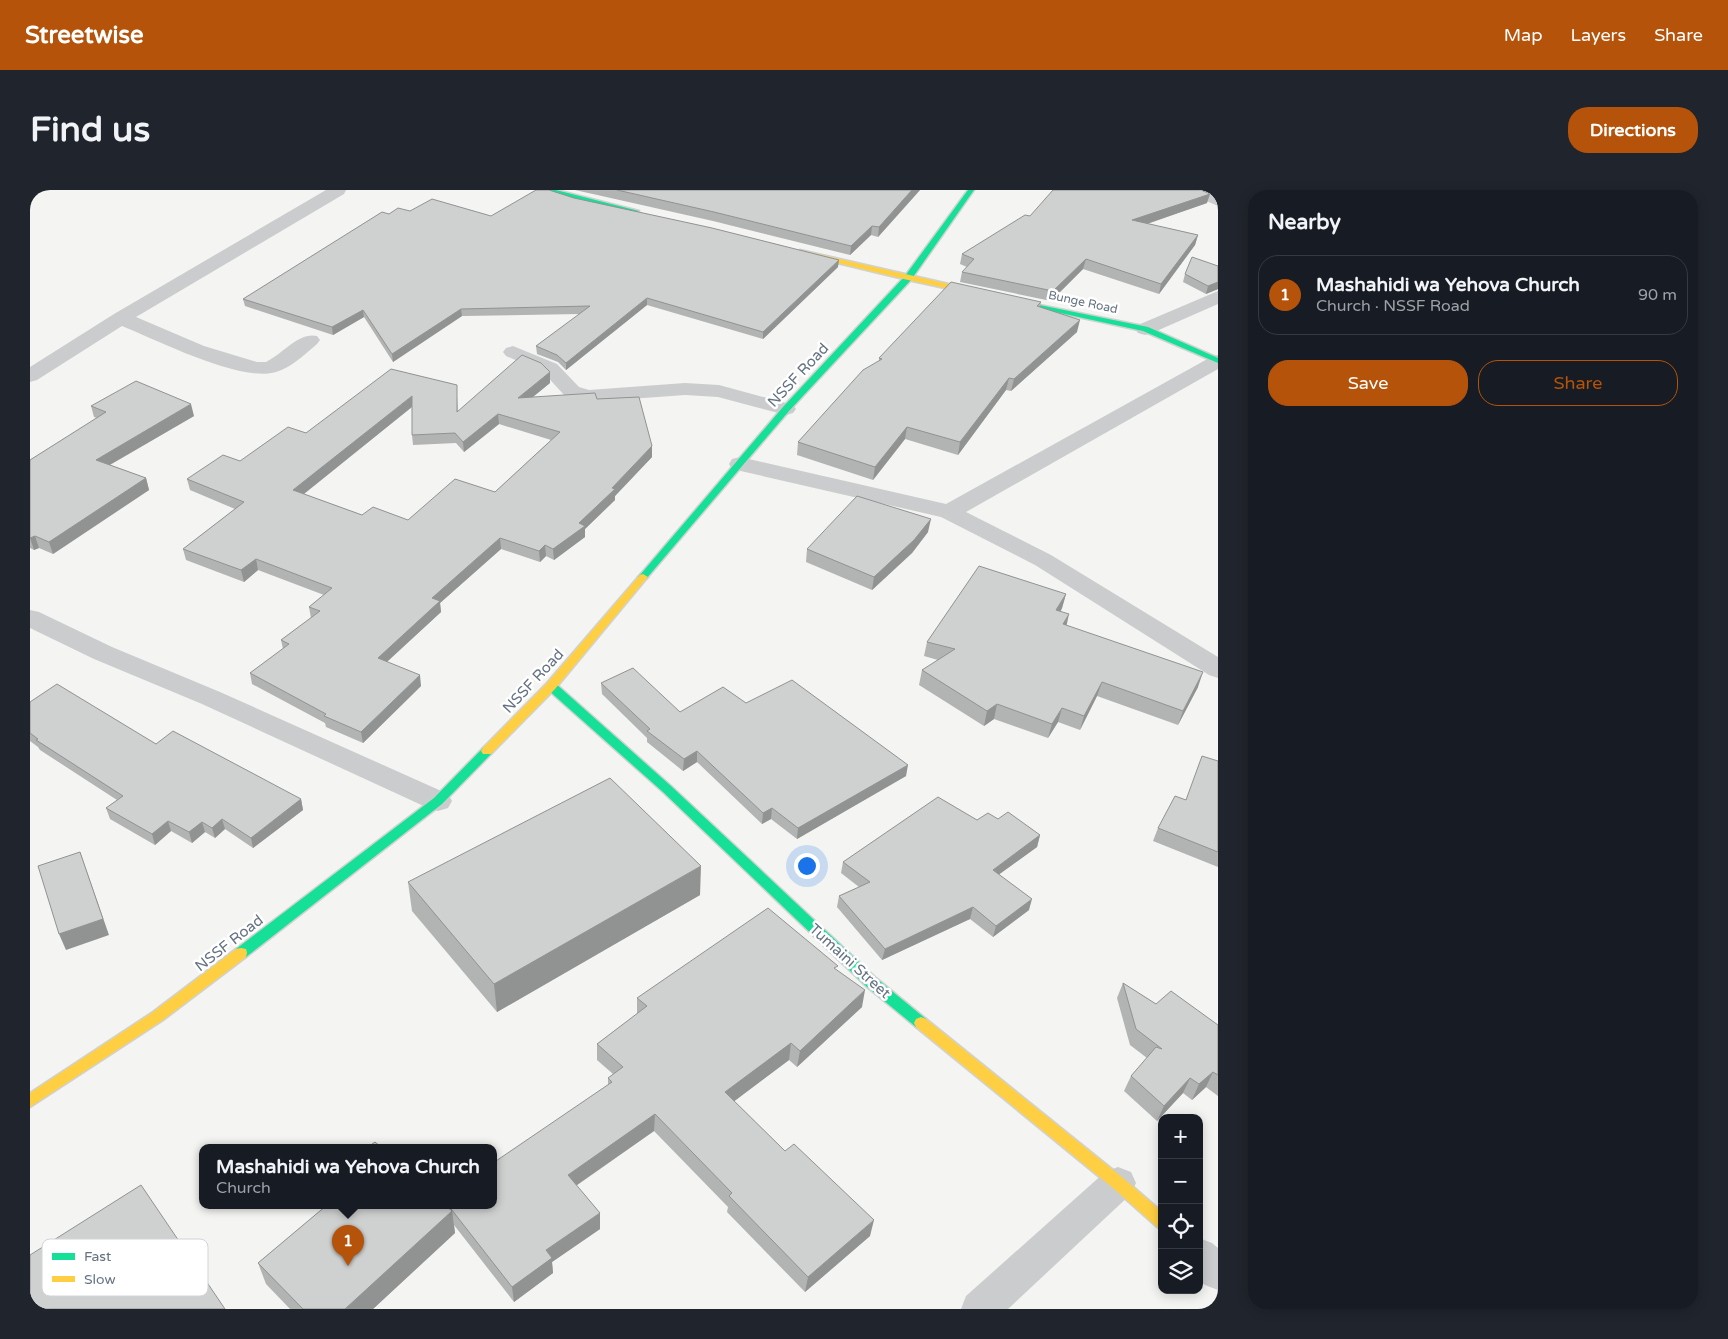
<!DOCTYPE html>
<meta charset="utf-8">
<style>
body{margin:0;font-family:"Varela Round",sans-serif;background:#20242c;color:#f1f3f6}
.controls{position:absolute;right:15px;bottom:15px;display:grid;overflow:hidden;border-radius:10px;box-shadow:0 2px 12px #0003}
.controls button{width:45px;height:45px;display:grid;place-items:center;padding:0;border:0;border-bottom:1px solid #363941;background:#171b24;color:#f1f3f6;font:25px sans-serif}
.you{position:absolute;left:776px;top:675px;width:18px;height:18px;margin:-12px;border:4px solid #fff;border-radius:50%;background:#1a73e8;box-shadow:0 0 0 8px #1a73e833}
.badge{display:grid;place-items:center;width:32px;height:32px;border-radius:50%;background:#b45309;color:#fff;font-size:16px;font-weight:700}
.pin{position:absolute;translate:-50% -41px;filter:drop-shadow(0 1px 2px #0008)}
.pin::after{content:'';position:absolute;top:26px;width:18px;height:15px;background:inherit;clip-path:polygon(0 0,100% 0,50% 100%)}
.popup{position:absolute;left:169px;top:954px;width:298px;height:65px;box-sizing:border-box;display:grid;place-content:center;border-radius:10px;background:#171b24;filter:drop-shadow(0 1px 4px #0005);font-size:16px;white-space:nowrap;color:#9ea1a6}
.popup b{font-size:19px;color:#f1f3f6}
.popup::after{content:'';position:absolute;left:50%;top:100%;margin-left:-10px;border:10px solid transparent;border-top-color:#171b24}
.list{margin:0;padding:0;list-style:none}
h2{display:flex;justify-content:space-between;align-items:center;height:65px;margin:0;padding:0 20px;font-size:21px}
h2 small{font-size:16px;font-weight:400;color:#9ea1a6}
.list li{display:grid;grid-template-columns:32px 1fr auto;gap:15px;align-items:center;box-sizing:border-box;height:80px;margin:0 10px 10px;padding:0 10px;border:1px solid #363941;border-radius:20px}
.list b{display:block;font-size:19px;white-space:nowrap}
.list p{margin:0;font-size:16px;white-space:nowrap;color:#9ea1a6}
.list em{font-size:16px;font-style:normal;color:#9ea1a6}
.actions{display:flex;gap:10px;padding:15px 20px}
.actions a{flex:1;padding:11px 0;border:1px solid #b45309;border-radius:20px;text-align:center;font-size:18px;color:#b45309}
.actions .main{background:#b45309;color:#fff}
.icon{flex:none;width:28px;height:28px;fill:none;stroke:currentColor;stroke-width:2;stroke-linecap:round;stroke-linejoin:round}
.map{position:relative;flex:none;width:1188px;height:1119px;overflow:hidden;border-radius:20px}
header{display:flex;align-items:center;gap:30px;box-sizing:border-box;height:70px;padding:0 25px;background:#b45309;color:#fff}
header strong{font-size:24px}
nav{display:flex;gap:28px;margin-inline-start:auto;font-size:18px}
.intro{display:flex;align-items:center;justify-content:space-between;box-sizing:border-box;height:120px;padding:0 30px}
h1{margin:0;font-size:35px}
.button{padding:12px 22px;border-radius:20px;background:#b45309;color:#fff;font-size:18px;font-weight:700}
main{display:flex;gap:30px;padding:0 30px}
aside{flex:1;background:#171b24;border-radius:20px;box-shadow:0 2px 12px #0003}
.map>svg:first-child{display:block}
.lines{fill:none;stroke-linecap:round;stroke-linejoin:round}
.fast-casing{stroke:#d0d2d2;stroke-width:3}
.slow-casing{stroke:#d0d2d2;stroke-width:3}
.street{fill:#cbcccd;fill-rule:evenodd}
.fast{fill:#16e098;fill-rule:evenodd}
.slow{fill:#ffcf43;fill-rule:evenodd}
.wall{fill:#b2b3b3;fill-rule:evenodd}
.shaded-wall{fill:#919292}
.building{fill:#cfd0d0;stroke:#919292;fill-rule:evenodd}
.labels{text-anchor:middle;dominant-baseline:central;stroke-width:5;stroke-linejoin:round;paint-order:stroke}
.far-street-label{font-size:12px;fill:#647282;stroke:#fff}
.street-label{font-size:15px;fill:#647282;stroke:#fff}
.key{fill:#fff;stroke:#d0d5da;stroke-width:1}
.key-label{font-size:14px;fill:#647282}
</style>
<header>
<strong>Streetwise</strong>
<nav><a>Map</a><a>Layers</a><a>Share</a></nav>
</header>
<div class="intro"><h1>Find us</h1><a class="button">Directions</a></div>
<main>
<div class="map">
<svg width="1188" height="1119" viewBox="0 0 1188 1119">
<rect width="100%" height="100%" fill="#f4f4f2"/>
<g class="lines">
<defs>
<g id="fast">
<path d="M516,0h10l83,21 -4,2 -62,-14z"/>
<path d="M938,0h6l-63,90 -122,131 -143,168h-6l-2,-2 2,-2 143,-168 122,-131z"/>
<path d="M990,111l128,26 70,31v5l-75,-32 -120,-26 -4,-2z"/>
<path d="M521,492l4,1 116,103 205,192 50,41 2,4 -2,4 -5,2 -5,-2 -50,-41 -203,-194 -116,-103 -1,-3z"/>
<path d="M457,557l6,4 -2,3 -49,50 -196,153 -5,1 -5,-1 -1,-4 1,-4 198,-151 49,-50z"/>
</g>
<g id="slow">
<path d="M770,60l223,51 4,2 -4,2 -115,-25 -108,-26z"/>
<path d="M613,384l5,3 -2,2 -91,110 -64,65h-8l-2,-3 2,-3 64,-65 93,-108z"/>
<path d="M211,758l5,1 1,4 -1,4 -83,63 -133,87v-14l123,-81 83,-63z"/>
<path d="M891,827l5,2 197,159 39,34v17l-5,-2 -44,-39 -197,-161 -2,-4 2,-4z"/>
</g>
</defs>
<use href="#fast" class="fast-casing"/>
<use href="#slow" class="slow-casing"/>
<g class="street">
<path d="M296,0h20l-2,4 -208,123 68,29 53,16h9l5,-3c14,-8 29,-27 46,-23l3,4 -3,4c-12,10 -26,24 -41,28 -35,11 -119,-32 -154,-46l-85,54 -7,2v-15l84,-53z"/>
<path d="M1158,0h21l9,4v12l-28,-12z"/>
<path d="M1188,101v13l-66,29 -7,2 -7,-2 -3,-4 3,-4z"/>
<path d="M483,156l44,18 22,23 10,3 96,-7 34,2 74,20 3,4 -3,4 -7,2 -68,-18 -33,-2 -96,7 -24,-6 -22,-24 -37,-16 -3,-4 3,-4z"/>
<path d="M1188,165v14l-252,143 85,43 167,102v21l-9,-3 -174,-110 -94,-48 -209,-48 -3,-5 3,-5 8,-2 206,47 265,-147z"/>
<path d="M0,420l9,2 73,35 108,45 228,102 4,7 -4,7 -10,3 -10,-3 -226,-104 -108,-45 -64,-31z"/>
<path d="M1088,977l13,5 5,11 -5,11 -123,115h-47l5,-13 139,-124z"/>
<path d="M1169,1048l13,5 6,5v42l-13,-5 -6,-5z"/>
</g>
<use href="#fast" class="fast"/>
<use href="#slow" class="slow"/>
</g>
<g class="wall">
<path d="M545,0h345l-42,47 -7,-2 -21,20 -137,-34z"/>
<path d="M544,8l264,69 -75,72 -116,-34 -81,65 -8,-8 -21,-8 -1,-8 44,-32 -118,2 -69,46 -29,-45 -31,18 -88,-29 -2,-7 146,-85 102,2z"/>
<path d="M1177,13l-60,21 51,11 -3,10 -36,49 -76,-25 -32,32 -91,-19 2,-10 5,-5 -7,-3 2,-10 68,-38z"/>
<path d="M1188,76v23l-12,5 -23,-12 2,-8z"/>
<path d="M1011,112l-1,5 37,25 -66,59 -5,-1 -48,65 -53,-16 -32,41 -76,-25 1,-13 81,-81v-3z"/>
<path d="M520,193l-17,14 64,2 55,47v11l-37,39v4l-30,29v8l-31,23 -8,-4 -6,6 -39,-13 -61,54 1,9 -54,50 34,24 -58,57 -37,-16 -1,-4 -73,-39 -2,-11 33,-24 -2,-9 30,-22 -2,-11 15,-12 -66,-25 -14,12 -58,-22 -3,-11 52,-40 -45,-19 -3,-11 53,-18 66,-28 151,-37 1,16zM382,217v28l1,10 43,-2 8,9 35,-28 52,16 -56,52 -87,28 -46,-5 -58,-21z"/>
<path d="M61,216l103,10 -84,49 36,13 3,12 -96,64 -14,-6 -5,2 -4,-2v-88l67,-42 -3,-1z"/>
<path d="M898,342l-16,21 -40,37 -66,-28 1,-13z"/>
<path d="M1036,404l-4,14 -1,3 5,14 132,62 -20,38 -81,-29 -17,34 -22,-8 -10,16 -54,-19 -10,7 -65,-41 3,-15 16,-10 -14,-4 3,-14z"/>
<path d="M571,493l79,29 66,-9 160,73 -109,63 -26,-20 -9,5 -65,-62 -14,9 -36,-29v-4l-45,-44z"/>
<path d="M0,512l126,42 145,55 2,11 -50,38 -28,-19 -10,9 -10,-6 -13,11 -21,-12 -16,14 -45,-26 -4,-11 11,-8 -77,-50 -2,-3 -8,-6z"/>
<path d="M1188,571v106l-65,-26 5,-13 28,-28z"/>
<path d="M968,629l42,16 -3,12 -38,27 30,36 -36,27 -23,-18 -88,41 -45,-53 2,-11 20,-9 -18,-14 2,-11z"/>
<path d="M378,692l292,13 -203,117 -85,-101z"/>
<path d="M807,780l25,37 -65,60 -8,-7 -55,41 136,135 -65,56 -78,-80 1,-5 -74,-76 -78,55 24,27v16l-48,33 1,11 -39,29 -60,-77 1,8 -82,76h-83l-24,-25 -8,-21 69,-58h166l115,-120v-7l5,-4 -16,-14v-16l40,-30v-16z"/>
<path d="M1093,793l33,21 62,21v71l-12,-9 -14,13 -9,-7 -26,28 -33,-30 7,-15 16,-18 -17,-13 -13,-47z"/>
</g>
<g class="shaded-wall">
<path d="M882,0h8l-42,47 1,-10z"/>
<path d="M1180,4l-3,9 -78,27 3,-10z"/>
<path d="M842,36l-1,9 -21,20 1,-9z"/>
<path d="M1168,45l-3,10 -36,49 2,-10z"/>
<path d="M1056,69l-3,10 -32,32 2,-10z"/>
<path d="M809,70l-1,7 -75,72v-7z"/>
<path d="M1188,92v7l-12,5 2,-8z"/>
<path d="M617,108v7l-81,65v-7z"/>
<path d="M431,119l1,7 -69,46 -1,-8z"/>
<path d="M333,120l1,7 -31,18 -1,-8z"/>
<path d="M1050,130l-3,12 -66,59 3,-12z"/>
<path d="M520,182v11l-31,25 -1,-10z"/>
<path d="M979,188l-3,12 -48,65 2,-13z"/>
<path d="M382,206l1,10 -118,95 -2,-11z"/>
<path d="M161,214l3,12 -95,55 -3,-11z"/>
<path d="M468,224l1,10 -35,28 -1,-10z"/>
<path d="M877,237l-2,12 -32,41 2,-13z"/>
<path d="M622,256v11l-37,39v4l-30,29v8l-31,23 -1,-11z"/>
<path d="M116,288l3,12 -96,64 -4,-12z"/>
<path d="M901,329l-3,13 -16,21 -40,37 2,-13z"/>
<path d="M5,346l4,12 -5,2 -4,-12z"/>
<path d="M470,348l1,11 -61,54 1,9 -62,57 -1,-11 54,-60z"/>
<path d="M515,355l1,11 -6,6 -1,-11z"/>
<path d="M226,369l2,11 -14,12 -3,-12z"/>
<path d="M1036,404l-4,14 -9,16 3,-14z"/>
<path d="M1039,424l-3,14 -3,-4z"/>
<path d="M1173,482l-5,15 -20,38 5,-14z"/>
<path d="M390,485l1,11 -58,57 -2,-11z"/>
<path d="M1072,492l-5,14 -17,34 4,-14z"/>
<path d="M967,514l-3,15 -10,7 3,-15z"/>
<path d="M1032,518l-4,14 -10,16 4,-14z"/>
<path d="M667,561v11l-14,9 1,-12z"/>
<path d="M878,575l-2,11 -109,63 1,-11z"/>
<path d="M271,609l2,11 -50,38 -2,-10z"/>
<path d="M742,618l-1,11 -9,5 1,-11z"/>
<path d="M192,629l3,10 -10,9 -3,-10z"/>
<path d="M138,631l3,10 -16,14 -3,-11z"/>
<path d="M172,632l3,10 -13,11 -3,-11z"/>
<path d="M1010,645l-3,12 -47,34 3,-11z"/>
<path d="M50,662l29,83 -43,15 -7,-16z"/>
<path d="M671,676l-1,29 -203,117 -3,-28z"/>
<path d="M1002,709l-3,11 -36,27 3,-11z"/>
<path d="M943,717l-3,12 -88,41 3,-11z"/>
<path d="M835,800l-3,17 -65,60 3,-16z"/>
<path d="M761,853l-2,17 -65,49 1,-17z"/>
<path d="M1183,882l-7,15 -14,13 7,-16z"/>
<path d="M1160,888l-7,15 -26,28 7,-15z"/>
<path d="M625,924l-1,17 -86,60v-16z"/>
<path d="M422,1021l3,22 -82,76h-28z"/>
<path d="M570,1023v16l-48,33 1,11 -39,29 -2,-15 34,-37z"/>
<path d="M844,1030l-4,16 -65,56 3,-15z"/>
</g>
<g class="building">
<path d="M506,0h13l25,8 138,30 127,32 -76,72 -116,-34 -81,65 -9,-8 -21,-9 54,-40 -129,3 -69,45 -29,-44 -31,17 -89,-28 139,-87 7,2 9,-6 12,3 22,-12 59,17z"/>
<path d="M587,0h295l-33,37 -7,-1 -21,20 -137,-34z"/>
<path d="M1023,0h148l9,4 -78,26 66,15 -37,49 -75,-25 -33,32 -91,-19 12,-13 -12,-5 63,-39 5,1z"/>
<path d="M1162,67l26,9v16l-10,4 -23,-12z"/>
<path d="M921,92l90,20 -4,4 43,14 -66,59 -5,-1 -49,64 -53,-15 -32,40 -77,-25 65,-72 19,-11 -3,-1z"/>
<path d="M492,165l19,8 9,9 -32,26 77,-5 2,6 42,-2 13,49 -40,42 3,1 -36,34 6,3 -32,23 -8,-4 -6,6 -39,-13 -68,60 8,3 -62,57 42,17 -59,57 -37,-16 2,-2 -76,-41 39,-29 -8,-4 39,-29 -11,-4 23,-19 -76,-29 -15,11 -58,-21 61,-47 -57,-23 36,-24 17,6 48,-34 18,6 85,-64 66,16v27zM382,206v39l43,-2 8,9 35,-28 62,18 -65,60 -40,-13 -47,41 -35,-13 -11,8 -69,-25z"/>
<path d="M106,191l55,23 -95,56 50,18 -97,64 -14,-6 -5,2v-78l76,-48 -15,-6z"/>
<path d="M827,306l74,23 -17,21 -40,37 -67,-28z"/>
<path d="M949,376l87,28 -10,16 13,4 -6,10 140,48 -20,39 -81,-29 -18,34 -22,-8 -10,16 -55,-20 -10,7 -65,-41 33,-21 -28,-7z"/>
<path d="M603,478l47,44 43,-25 23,16 46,-23 116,85 -110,63 -26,-20 -9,5 -66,-62 -13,8 -37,-28 3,-2 -49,-46z"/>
<path d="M27,494l99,60 17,-13 128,68 -50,39 -29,-19 -10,9 -10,-6 -13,10 -21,-11 -16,13 -46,-26 17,-12 -87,-56 2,-1 -8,-6v-31z"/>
<path d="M1172,566l16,5v91l-60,-24 17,-32 11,4z"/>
<path d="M580,588l91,88 -207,118 -86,-102z"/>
<path d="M908,607l39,23 11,-7 10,6 10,-7 32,23 -47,35 39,29 -36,27 -23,-19 -88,42 -46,-53 31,-14 -27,-20z"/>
<path d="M50,662l23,67 -44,15 -21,-68z"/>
<path d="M738,718l70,58 -4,2 31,22 -65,61 -9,-8 -66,49 60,59 9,-7 80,76 -66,57 -79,-81 3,-3 -77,-79 -87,61 32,38 -54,37 6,8 -40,29 -64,-82h45v-42l119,-81 -4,-4 15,-11 -26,-23 50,-38 -10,-8z"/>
<path d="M1093,793l33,21 15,-13 47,34v50l-5,-3 -14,12 -9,-6 -26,28 -33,-30 25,-29 6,2 -26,-20z"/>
<path d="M345,952l6,5h-13z"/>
<path d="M111,995l84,124h-195v-54z"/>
<path d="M297,1015h118l7,6 -107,98h-42l-45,-46z"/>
</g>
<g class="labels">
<g class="far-street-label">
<text transform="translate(1053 112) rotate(12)">Bunge Road</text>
</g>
<g class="street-label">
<text transform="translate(768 185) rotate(-47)">NSSF Road</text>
<text transform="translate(503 491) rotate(-47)">NSSF Road</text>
<text transform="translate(199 753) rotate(-38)">NSSF Road</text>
<text transform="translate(820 771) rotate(42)">Tumaini Street</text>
</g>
</g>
<rect x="12" y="1049" width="166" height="57" rx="8" class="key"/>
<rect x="22" y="1063" width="23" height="7" fill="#16e098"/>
<rect x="22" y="1086" width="23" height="6" fill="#ffcf43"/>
<g class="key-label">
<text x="54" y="1071">Fast</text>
<text x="54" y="1094">Slow</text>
</g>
</svg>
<div class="controls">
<button>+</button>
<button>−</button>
<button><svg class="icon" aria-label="locate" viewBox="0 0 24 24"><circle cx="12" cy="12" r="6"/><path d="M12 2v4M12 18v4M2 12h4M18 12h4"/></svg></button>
<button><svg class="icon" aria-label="layers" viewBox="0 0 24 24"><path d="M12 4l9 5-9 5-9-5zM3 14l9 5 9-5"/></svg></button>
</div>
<div class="you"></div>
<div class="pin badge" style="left:318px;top:1076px">1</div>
<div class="popup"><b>Mashahidi wa Yehova Church</b>Church</div>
</div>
<aside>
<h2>Nearby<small></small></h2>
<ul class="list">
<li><span class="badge">1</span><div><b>Mashahidi wa Yehova Church</b><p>Church · NSSF Road</p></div><em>90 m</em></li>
</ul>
<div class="actions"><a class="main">Save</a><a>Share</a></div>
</aside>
</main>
